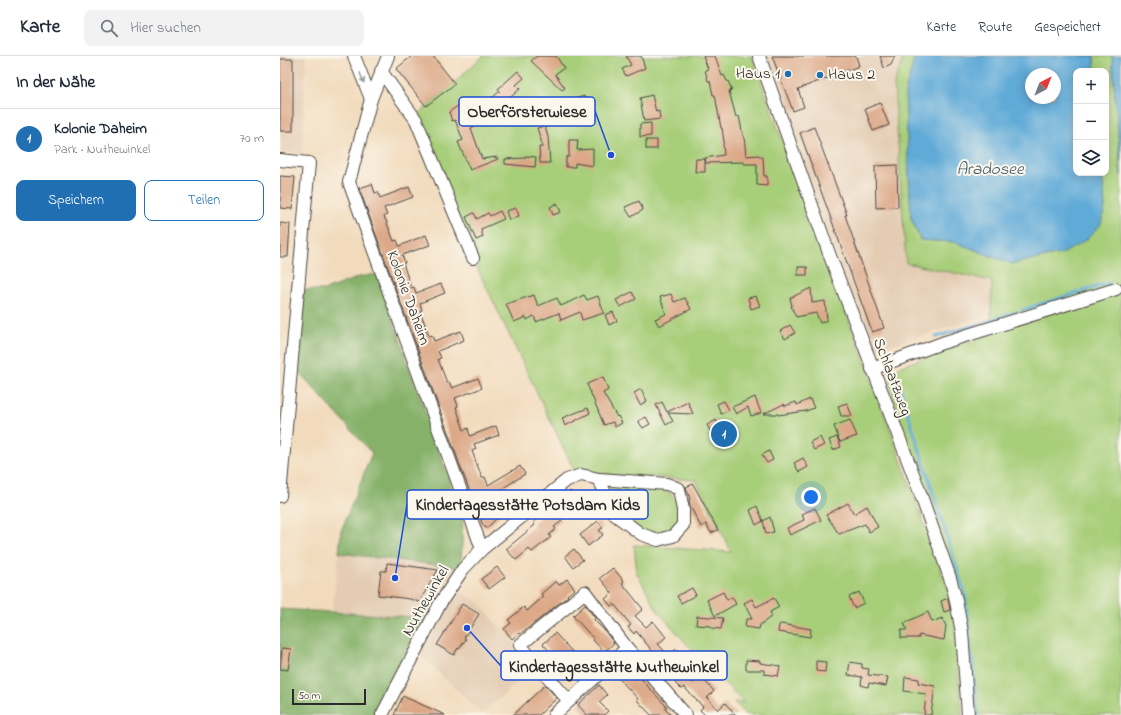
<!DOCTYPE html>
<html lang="de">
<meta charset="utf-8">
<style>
body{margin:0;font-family:"Indie Flower",sans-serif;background:#f2f2f3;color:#1f2937}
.controls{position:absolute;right:12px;top:12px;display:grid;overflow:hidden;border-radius:8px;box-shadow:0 2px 10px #0003}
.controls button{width:36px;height:36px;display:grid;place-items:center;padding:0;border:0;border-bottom:1px solid #e0e1e3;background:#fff;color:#1f2937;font:20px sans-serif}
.compass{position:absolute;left:745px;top:12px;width:36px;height:36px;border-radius:50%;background:#fff;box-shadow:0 2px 10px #0003;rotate:42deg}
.scale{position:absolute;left:12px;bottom:10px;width:74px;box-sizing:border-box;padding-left:4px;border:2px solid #2b2b2b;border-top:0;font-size:11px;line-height:14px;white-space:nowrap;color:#2b2b2b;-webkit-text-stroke:3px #fbf7ec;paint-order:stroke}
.you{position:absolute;left:531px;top:441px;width:14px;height:14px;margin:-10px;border:3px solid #fff;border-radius:50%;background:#1a73e8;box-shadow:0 0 0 6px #1a73e833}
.badge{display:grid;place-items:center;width:26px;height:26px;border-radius:50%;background:#1f6fb2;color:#fff;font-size:13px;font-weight:700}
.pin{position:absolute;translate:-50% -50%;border:2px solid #fff;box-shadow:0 1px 4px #0006}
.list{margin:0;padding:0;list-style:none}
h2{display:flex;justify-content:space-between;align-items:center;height:52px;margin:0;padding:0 16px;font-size:17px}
h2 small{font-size:13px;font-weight:400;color:#747a83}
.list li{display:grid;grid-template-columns:26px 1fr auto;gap:12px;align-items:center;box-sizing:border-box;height:60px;padding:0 16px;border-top:1px solid #e0e1e3}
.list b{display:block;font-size:15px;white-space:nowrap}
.list p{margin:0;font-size:13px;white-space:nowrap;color:#747a83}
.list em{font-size:13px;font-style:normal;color:#747a83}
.actions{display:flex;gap:8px;padding:12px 16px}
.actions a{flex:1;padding:9px 0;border:1px solid #1f6fb2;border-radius:8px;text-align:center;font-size:14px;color:#1f6fb2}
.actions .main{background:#1f6fb2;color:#fff}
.icon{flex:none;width:22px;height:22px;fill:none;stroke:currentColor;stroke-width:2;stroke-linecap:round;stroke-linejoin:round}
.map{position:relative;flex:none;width:841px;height:659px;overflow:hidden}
header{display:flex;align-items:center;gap:24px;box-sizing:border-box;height:56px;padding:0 20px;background:#fff;border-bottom:1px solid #e0e1e3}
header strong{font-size:19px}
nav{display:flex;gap:22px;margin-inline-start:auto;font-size:14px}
.search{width:280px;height:36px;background:#f2f2f3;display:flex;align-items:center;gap:10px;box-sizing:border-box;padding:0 14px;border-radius:8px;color:#747a83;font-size:15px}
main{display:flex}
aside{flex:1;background:#fff}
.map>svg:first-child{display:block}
.built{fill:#e4ccb3}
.green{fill:#a7ce79;stroke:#697c52}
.forest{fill:#85b169;stroke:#586e4a}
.water{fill:#61aad8;stroke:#466a82;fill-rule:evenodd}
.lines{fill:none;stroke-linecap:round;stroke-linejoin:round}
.stream{stroke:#61aad8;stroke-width:3}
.building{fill:#dca887}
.minor-casing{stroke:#494541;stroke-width:14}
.minor{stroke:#fff;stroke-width:12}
.oneway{fill:#a0a0a0}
.poi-dot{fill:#1f6fb2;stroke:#fbf7ec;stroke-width:1.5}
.labels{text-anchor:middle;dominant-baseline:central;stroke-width:4;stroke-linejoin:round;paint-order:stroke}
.poi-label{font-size:16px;fill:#2b2b2b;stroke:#fbf7ec;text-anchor:end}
.street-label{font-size:16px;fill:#2b2b2b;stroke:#fbf7ec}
.water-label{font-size:17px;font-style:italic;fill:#3e5768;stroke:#fbf7ec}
.leader{fill:none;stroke:#1d4ed8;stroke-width:1.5}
.callout-dot{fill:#1d4ed8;stroke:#fbf7ec;stroke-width:1.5}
.callout{fill:#fbf7ec;stroke:#1d4ed8;stroke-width:1.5}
.callout-label{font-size:17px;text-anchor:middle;font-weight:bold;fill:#2b2b2b}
</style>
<header>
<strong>Karte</strong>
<div class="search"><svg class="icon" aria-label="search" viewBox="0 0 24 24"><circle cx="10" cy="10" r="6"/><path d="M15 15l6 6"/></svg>Hier suchen</div>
<nav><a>Karte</a><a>Route</a><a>Gespeichert</a></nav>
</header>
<main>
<aside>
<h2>In der Nähe<small></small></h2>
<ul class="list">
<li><span class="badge">1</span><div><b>Kolonie Daheim</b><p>Park · Nuthewinkel</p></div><em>70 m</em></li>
</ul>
<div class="actions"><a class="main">Speichern</a><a>Teilen</a></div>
</aside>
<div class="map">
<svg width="841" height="659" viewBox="0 0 841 659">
<rect width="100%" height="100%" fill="#fbf7ec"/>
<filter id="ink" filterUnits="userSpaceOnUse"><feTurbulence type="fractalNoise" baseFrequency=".025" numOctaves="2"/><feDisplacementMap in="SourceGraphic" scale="8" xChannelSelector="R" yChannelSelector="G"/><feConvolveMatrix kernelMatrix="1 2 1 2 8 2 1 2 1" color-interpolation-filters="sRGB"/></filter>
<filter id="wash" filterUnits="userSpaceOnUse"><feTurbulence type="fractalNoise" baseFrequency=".012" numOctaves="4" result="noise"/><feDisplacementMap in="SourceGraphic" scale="16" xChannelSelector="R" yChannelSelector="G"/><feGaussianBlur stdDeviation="0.9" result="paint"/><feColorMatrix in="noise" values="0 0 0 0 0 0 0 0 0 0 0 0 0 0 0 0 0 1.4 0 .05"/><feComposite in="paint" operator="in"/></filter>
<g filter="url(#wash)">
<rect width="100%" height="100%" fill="#f2dbbd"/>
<g class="built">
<path d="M0,0h26l-4,99 -22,-3z"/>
<path d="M484,0h140l-10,28 12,179 86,18 -1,34 -120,36z"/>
<path d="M59,497l122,15 -31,50 -98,-6z"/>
<path d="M175,532l23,14 56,65 -52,47 -63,-60z"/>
</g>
<g class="green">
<path d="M203,0h269l50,140 76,200 75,207 9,112h-215l-13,-13 10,1 -59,-61 -28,-32 -20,-37 -3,-28 97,7 -35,-72 -121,-8 -128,-267 -29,-91 24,-20z"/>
<path d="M624,0h11l-10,37 6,125 9,22 35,2 57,22 52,-11 41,-46 -3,-34h4v-102h-11l-1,-15h18l9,120v539h-151l-9,-114 -40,-112 -32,-105 10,-17 96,-35 -4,-17 1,-34 -86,-18 -12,-179z"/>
<path d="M345,428c31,3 52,-3 54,36l-9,12 -12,3 -19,-6 -15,-16 -15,-27z"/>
</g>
<g class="forest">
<path d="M97,218l86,245 -2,49 -122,-15 2,-22 31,-78 -73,-81 4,-82h22l34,-13z"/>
<path d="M0,553l150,9 -48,97h-102z"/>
</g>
<g class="water">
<path d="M635,0h179l1,15h-19v102h26l3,34 -4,17 -14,15 -23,14 -52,11 -57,-22 -34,-2 -10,-22 -6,-126zM751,18h24v24h-24z"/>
<path d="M832,0h9v120v-4z"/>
</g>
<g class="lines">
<g class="stream">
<path d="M742,254l87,-27"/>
<path d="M656,281l81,-25"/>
<path d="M619,329l66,209 13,121"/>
</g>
</g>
<g id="blocks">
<g class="building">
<path d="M132,0h21l22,28 -29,22 -30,-37z"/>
<path d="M257,0h19l8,12 -9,6 10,14 -3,2 -31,-29z"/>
<path d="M346,0h15l4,12 -19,8 -4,-7 9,-4z"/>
<path d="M423,0h12l7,20 2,-1 3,6h1l4,9 -3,1 7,26 3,-1 4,20h1l2,20 13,-1v2h4l1,19h3v10l-10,-1v-21h-13v-2l-38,1 -1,-5 19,-3 -1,-12 1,-1 -2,-14h-1l-6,-33h-2l-3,-14h-2l-3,-11 3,-1z"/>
<path d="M492,0h84l3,10 -61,23 6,18 -11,4z"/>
<path d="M600,0h15l-4,9 -7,3z"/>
<rect x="0" y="3" width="13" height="72"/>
<path d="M238,15l6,7 -8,7 4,4 -16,14 7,6 -10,9 -15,-15 14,-12 -2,-2z"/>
<path d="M372,39l4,17 3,-1 1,8 -16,2 -4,-23z"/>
<path d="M304,40l7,18 -9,2v-2l-16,5 -3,-9 11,-3 -6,-6z"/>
<path d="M182,47l15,22 -6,3 11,31 15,-2 1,2 -28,11 -12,-28 5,-2 -8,-20 -3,1 -3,-9z"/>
<path d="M600,47l9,22 -16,6 -8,-22z"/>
<path d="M371,67v13l-11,1v-13z"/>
<path d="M265,70l3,11 2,26h-10l-1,-16h4l-6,-19z"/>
<path d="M534,71l33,88h-2l39,113 -12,4 -72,-199z"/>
<path d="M289,84h9l-1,10 16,-1v17l-18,-3v4h-9v-10h3z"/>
<rect x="366" y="84" width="11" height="9"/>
<path d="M245,100l11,1 -1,10 -30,-3v-5l20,-1z"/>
<path d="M416,103h9v13h-10z"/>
<path d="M617,109l1,42 -22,1 -1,-42z"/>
<path d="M0,120l15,1 -3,32 -12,-1z"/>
<path d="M92,128l3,9 3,-1 2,6 29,-11 4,10 -29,11 3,7 -3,1 10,25 3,-1 2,6 27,-11 4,10 -28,10 3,8h-2l8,25 3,-1 2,6 25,-9 4,9 -25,10 2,7 -2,1 9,25 3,-1 2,6 27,-10 3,9 -26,11 3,7 -3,1 9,24 2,-1 3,6 26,-10 4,10 -27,10 3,8 -2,1 8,23 4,-2 2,8 26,-10 3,9 -25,9 2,5 -4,2 10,27 3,-1 3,8 32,-19 5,8 -34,22 9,19 -13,13 -4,-2 -22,-58 -102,-280z"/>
<path d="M359,145l4,9 -12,7 -6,-10z"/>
<path d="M277,147l4,9 -8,3 -3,-8z"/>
<path d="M236,152l3,8 -10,4 -3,-9z"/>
<path d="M220,155l4,8 -23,10 2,8 -7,3 -10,-23 8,-4 3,6 11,-6 2,3z"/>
<path d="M0,167l10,1 -2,33h-8z"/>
<rect x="518" y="211" width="9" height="8"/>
<path d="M531,232l1,15 13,-2 2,19 -7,3 -4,-10 -20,4 -5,-11h1l-2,-8z"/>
<path d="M352,236l4,7 -16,8 -4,-7z"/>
<path d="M391,238l3,8 11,-4 6,11 -32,17 -4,-7 11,-5 -6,-17z"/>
<path d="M254,239l4,11 19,-8 4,8 23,-11 3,5 11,-4 6,17 -22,7 -2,-8 -19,8 -2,-7 -23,9 -2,-6 -7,4 -1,-3 -12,5 -8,-18z"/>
<path d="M476,240l4,10 -9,3 -3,-11z"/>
<path d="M333,256l4,9 -8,4 -4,-10z"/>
<path d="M510,269l5,8 -10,6 -5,-8z"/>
<path d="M323,321l5,13 -5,3 14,24 1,-1 4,7 -7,4 -2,-5 -9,3 -17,-41z"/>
<path d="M361,333l6,12 -7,4 -6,-12z"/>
<path d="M475,341l6,16 -10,3 -3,-9 -12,7 -4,-7z"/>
<path d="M530,343l4,9 -8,3 -28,4v-1h-15l21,-10 1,2 11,-4 1,3z"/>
<path d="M444,345l5,9 -8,4 -4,-10z"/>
<path d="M382,346l5,10 21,-10 5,12 -25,-1 5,8 -7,4 -10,-20z"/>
<path d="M567,347l5,13h-11l-3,-10z"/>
<path d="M308,352l2,5 -25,13 -3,-8z"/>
<path d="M366,361l4,7 -7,4 -5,-7z"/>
<path d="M436,364l5,9 -9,5 -5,-9z"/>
<path d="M570,364l7,16 -17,6 -6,-16z"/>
<path d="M540,381l4,8 -10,5 -4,-8z"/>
<path d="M557,381l4,10 -8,3 -4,-10z"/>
<path d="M489,395l4,9 -6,3 -5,-8z"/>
<path d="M523,402l5,9 -9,5 -5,-9z"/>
<path d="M413,428l25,46 -7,3 -5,-9 -5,3 -11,-21 -1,-7h1l-4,-12z"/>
<path d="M290,435l8,8 -19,18 3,4 -8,6 2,2 -7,6 2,2 -19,15 -3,-3 -13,11 -10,-11 29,-24 -2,-2 27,-20 -2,-1z"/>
<path d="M568,447l6,11 13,-8 11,21 -9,5 -4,-8 -26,10 -13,-19z"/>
<path d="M477,450l6,15 7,-4 4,15 -8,2 -3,-13 -7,4 -6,-15z"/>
<path d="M535,452l6,12 -31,15 -3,-7 17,-8 -2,-6z"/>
<path d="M318,465l5,7 -4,2 4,5 -15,11 -8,-11z"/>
<path d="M294,493l9,11 -10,7 -8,-11z"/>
<path d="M107,507l51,7 -19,32 -9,-3 -32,-4 3,-24h5z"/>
<path d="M217,511l8,10 -16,12 -8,-10z"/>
<path d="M333,512l11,13 -2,2 21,26 -8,7 11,11 7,-6 13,16 -8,7 11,12 7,-7 8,9 6,7 -8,6 11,12 7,-7 14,15 -7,7 11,12 7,-7 11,12h-31l-5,-5 3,-3 -19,-20 -3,2 -6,-6 3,-3 -18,-20 -3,2 -6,-6 3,-3 -18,-22 -2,3 -6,-7 3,-2 -17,-21 -3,2 -6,-7 7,-6 -12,-15z"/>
<path d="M287,523l8,10 -8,6 1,1 -27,22 -21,16 -1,-1 -7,6 -8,-10 7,-6 -3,-3 16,-13 3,4 16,-14 -2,-3 15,-13 3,4z"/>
<path d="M412,532l4,7 -15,8 -4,-7z"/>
<path d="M443,536l4,8 5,-3 4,7 -21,12 -8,-16z"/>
<path d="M579,536l5,11 -10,5 -5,-11z"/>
<path d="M494,542l5,9 -9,5 2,4 -12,9 -1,4 -14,-2 1,-8h6l-8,-16 8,-4 4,8z"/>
<path d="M668,542l2,12 -6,2 -3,-11z"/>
<path d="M182,548l17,10 -15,24 2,1 -7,10 -1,-1 -4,7 -17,-10z"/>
<path d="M305,549l10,13 -1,2 10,10 10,13 -10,9 -11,-12 1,-1 -21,-23z"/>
<path d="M648,556l4,10 10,-4 4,8 -2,14 -25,-5v3h-18v-8h6l-3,-7z"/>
<path d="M417,560l26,2 -2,11 -10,-1v-2l-15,-1z"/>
<path d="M501,568l30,5 -1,8 -32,-5 1,-7z"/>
<path d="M275,577l32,35 -13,10 -12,-13 -5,4 -6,-6 5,-5 -13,-14z"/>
<path d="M2,592l9,1 -3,21 -8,-1z"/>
<path d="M346,604l17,18 -1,2 25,27 -2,2 6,6h-20l-14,-15 1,-1 -25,-27z"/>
<path d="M466,604l14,1v2l20,3 -2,10 -14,-2v-4h-18z"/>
<path d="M536,605l10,1 -1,10 -9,-1z"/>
<path d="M570,606l12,2v4l7,1 -1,6 20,2 -2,9 -17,-3 -1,4 -7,-2 1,-8 -14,-2z"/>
<path d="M625,621l14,2 -1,4 17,3 -4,29h-7l2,-21 -22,-3z"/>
<path d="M265,629l12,13 -10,9 -8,8h-26z"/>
<path d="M319,629l8,10 -8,7 9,9 -4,4h-17l-9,-10z"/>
<path d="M123,640l4,2 38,17h-51z"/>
</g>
</g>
</g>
<g filter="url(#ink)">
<use href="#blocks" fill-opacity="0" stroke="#494541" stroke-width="1"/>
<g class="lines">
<defs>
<g id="minor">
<path d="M74,0l17,43"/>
<path d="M108,0l-17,43 -22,83 133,367"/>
<path d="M479,0l71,200 88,231 32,91 5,18 7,36 6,83"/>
<path d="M101,15l35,49 57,138"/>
<path d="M0,104l29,3 -29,333"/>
<path d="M592,313l70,-26 174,-54"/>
<path d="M289,645l-49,-56 65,-53 42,56 59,67"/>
<path d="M102,659l59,-113 22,-33 19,-20 85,-69 14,-5 18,4 15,35 27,20 17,6 15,-4 10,-11v-15l-4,-21 -12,-5 -68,-5"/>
<path d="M274,659l73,-67"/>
</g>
</defs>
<use href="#minor" class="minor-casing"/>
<use href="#minor" class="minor"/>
</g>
<defs><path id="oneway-solid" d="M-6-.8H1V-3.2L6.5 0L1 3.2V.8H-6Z"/></defs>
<use class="oneway" href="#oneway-solid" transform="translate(82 22) rotate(69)"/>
</g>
<g class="poi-dot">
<circle cx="508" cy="18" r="4"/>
<circle cx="540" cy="19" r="4"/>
</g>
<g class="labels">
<g class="poi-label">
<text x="500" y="18">Haus 1</text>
<text x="548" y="19" text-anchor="start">Haus 2</text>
</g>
<g class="street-label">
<text transform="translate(128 242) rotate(70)">Kolonie Daheim</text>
<text transform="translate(612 321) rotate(69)">Schlaatzweg</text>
<text transform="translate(146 545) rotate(-60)">Nuthewinkel</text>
</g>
<g class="water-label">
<text x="710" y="113">Aradosee</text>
</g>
</g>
<path class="leader" d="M331 99L315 55M115 522L127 448M187 572L221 610"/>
<g class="callout-dot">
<circle cx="331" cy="99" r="4"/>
<circle cx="115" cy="522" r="4"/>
<circle cx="187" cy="572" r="4"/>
</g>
<g class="callout">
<rect x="179" y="41" width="136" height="29" rx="4"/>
<rect x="127" y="434" width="241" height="29" rx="4"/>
<rect x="221" y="595" width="226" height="29" rx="4"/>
</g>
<g class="callout-label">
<text x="247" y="61">Oberförsterwiese</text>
<text x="248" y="454">Kindertagesstätte Potsdam Kids</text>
<text x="334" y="616">Kindertagesstätte Nuthewinkel</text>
</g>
</svg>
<div class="controls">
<button>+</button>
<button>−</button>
<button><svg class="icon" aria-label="layers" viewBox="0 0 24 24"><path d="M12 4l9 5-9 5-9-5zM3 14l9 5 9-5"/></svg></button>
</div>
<svg class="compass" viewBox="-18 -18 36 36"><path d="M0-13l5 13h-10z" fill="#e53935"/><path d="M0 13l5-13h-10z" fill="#747a83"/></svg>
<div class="scale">50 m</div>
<div class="you"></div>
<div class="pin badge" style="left:444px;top:378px">1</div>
</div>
</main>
